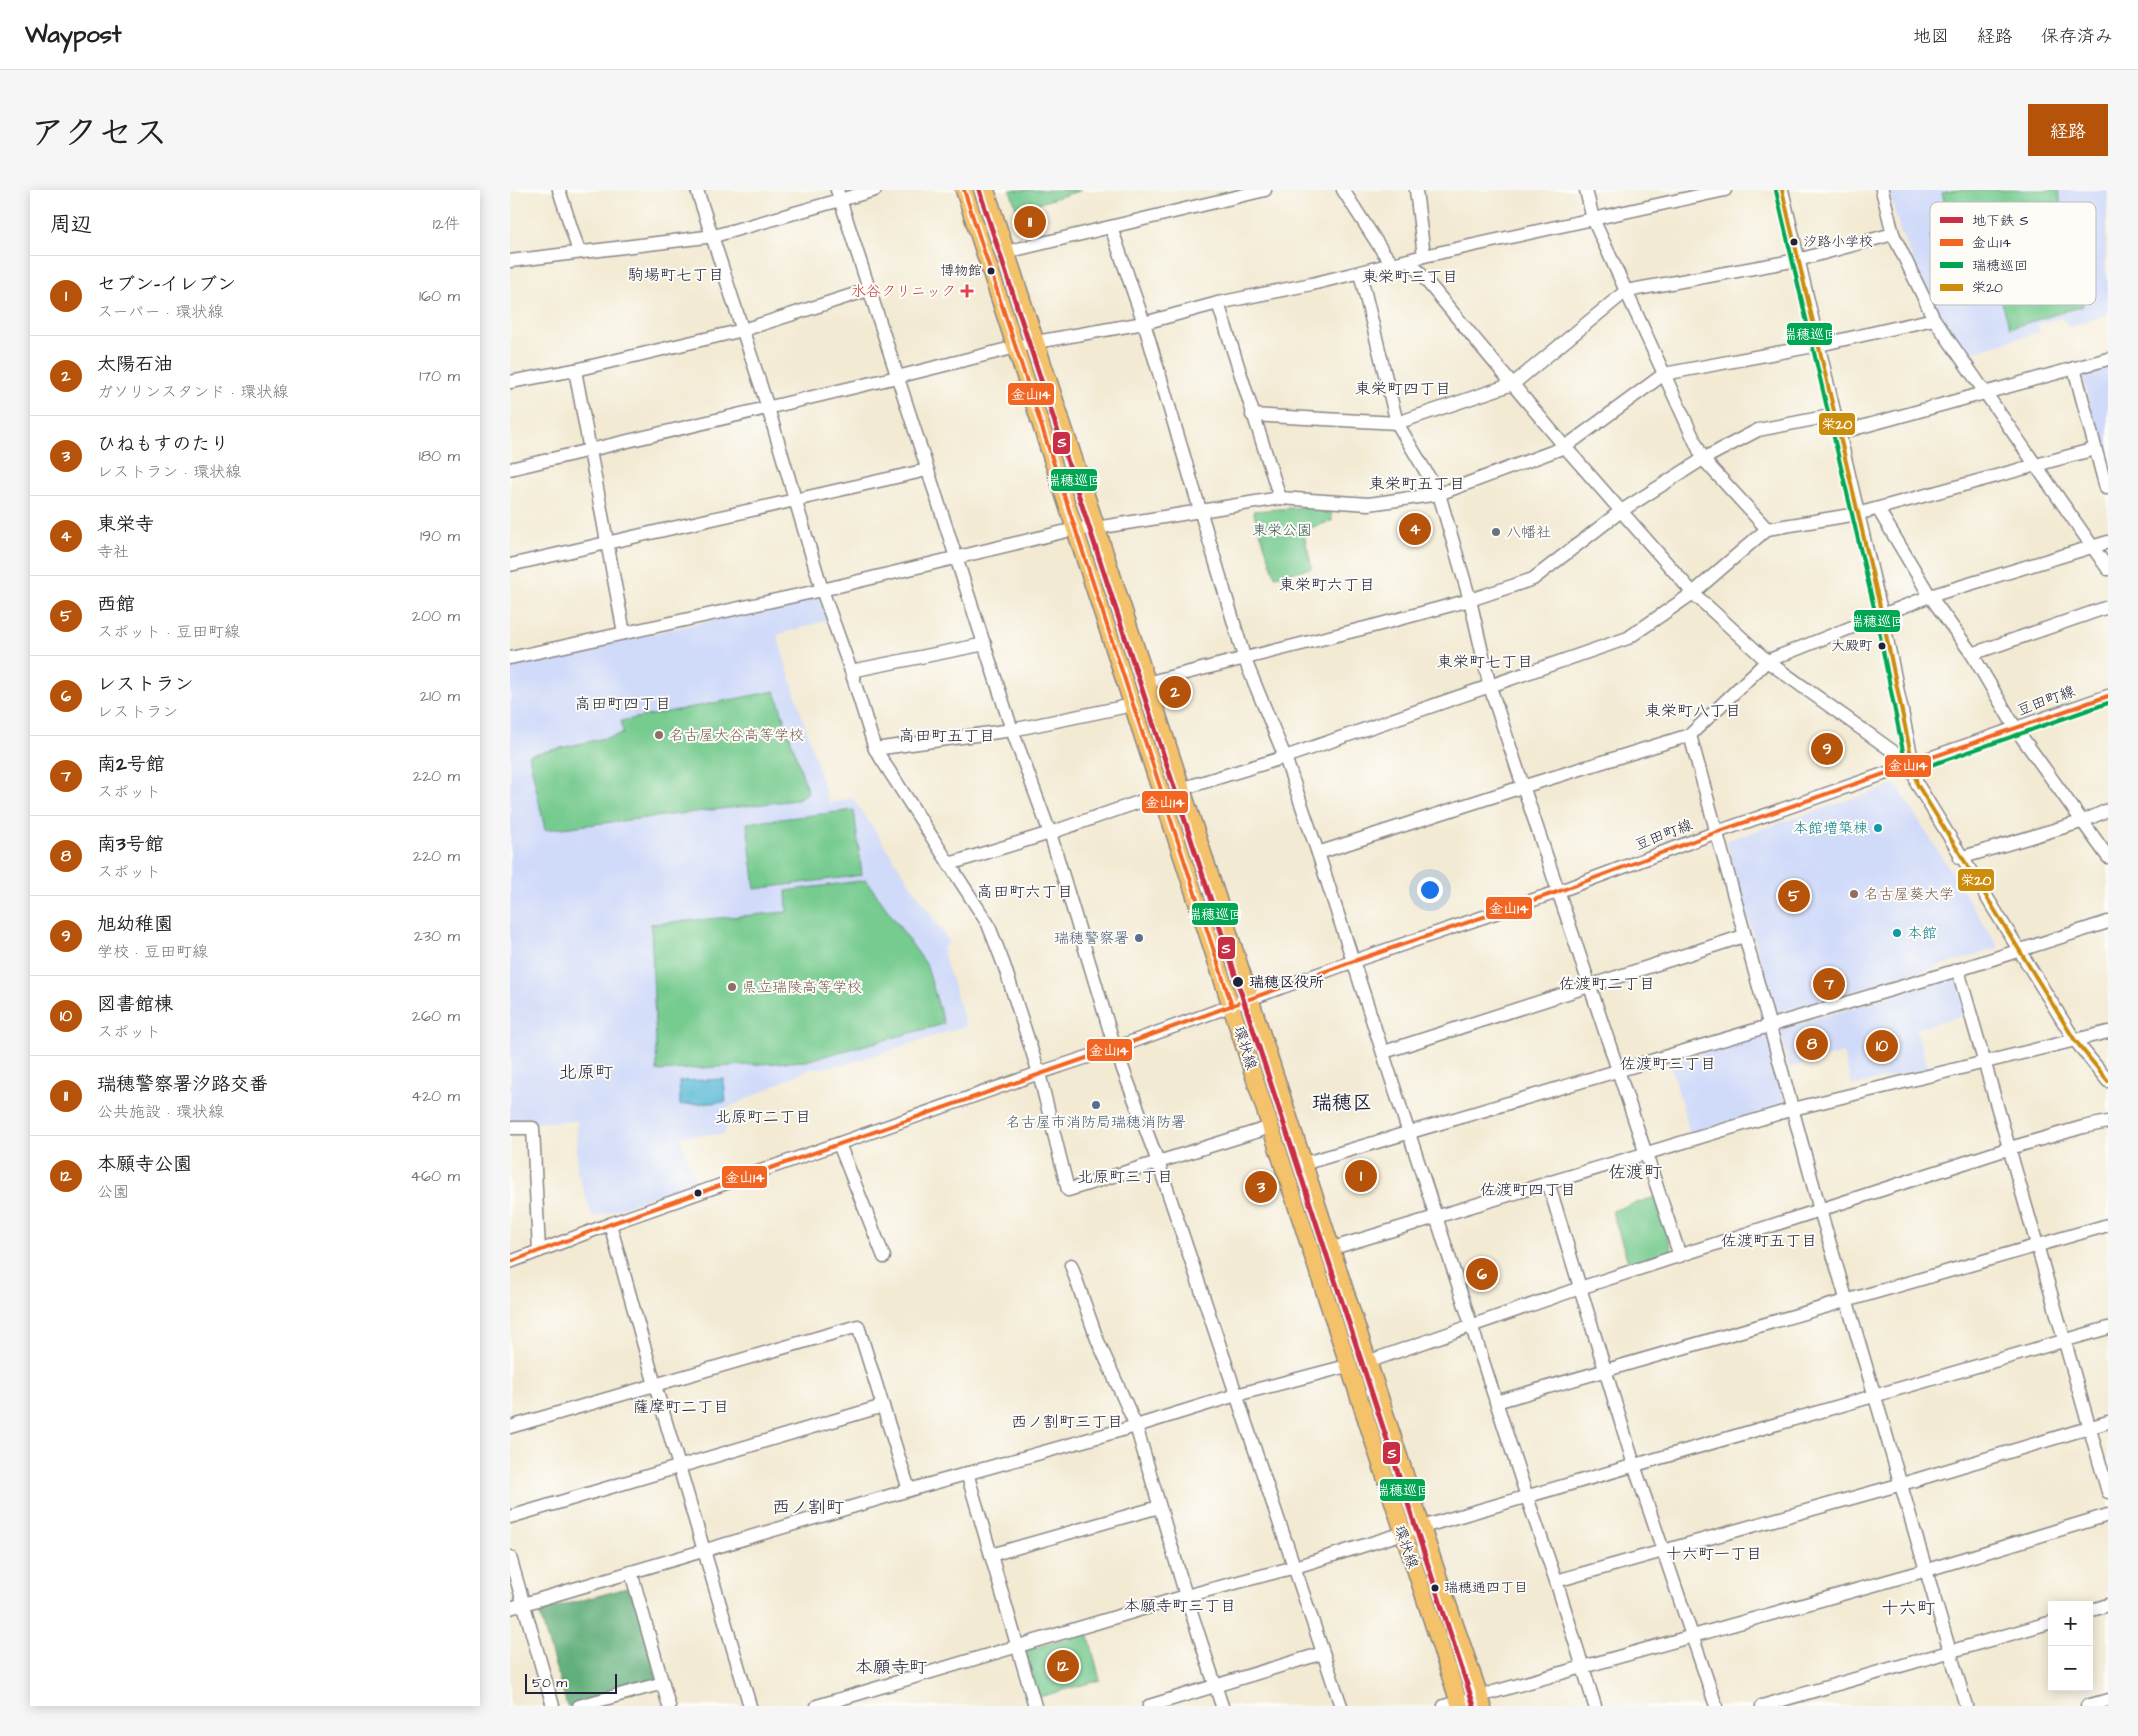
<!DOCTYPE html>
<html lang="ja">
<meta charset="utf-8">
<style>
body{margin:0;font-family:"Architects Daughter","Klee One",sans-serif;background:#f6f6f6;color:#222}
.controls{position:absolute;right:15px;bottom:15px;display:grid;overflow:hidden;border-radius:0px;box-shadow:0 2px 12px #0003}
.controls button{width:45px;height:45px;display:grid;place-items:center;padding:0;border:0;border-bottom:1px solid #e0e0e0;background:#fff;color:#222;font:25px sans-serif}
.scale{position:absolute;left:15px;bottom:12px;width:92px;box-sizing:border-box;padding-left:5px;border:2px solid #22223b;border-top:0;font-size:14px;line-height:18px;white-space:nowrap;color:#22223b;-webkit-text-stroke:4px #fdfcf7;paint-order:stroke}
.you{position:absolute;left:919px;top:699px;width:18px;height:18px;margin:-12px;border:4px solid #fff;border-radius:50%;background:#1a73e8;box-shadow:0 0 0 8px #1a73e833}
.badge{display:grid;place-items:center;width:32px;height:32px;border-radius:50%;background:#b45309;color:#fff;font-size:16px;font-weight:700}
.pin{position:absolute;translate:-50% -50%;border:2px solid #fff;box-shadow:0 1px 5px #0006}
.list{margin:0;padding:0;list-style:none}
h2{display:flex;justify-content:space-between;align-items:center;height:65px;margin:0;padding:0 20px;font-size:21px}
h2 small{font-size:16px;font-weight:400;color:#767676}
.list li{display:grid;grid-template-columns:32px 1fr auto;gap:15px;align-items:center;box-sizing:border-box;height:80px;padding:0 20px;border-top:1px solid #e0e0e0}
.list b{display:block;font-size:19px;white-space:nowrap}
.list p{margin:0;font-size:16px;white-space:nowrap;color:#767676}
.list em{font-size:16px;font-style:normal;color:#767676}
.map{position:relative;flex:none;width:1598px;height:1516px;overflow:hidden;border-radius:0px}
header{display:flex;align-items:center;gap:30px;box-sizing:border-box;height:70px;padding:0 25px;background:#fff;border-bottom:1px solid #e0e0e0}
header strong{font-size:24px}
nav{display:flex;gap:28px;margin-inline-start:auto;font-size:18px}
.intro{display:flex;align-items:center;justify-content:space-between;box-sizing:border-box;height:120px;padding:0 30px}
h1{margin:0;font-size:35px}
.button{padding:12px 22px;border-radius:0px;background:#b45309;color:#fff;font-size:18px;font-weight:700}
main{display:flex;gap:30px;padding:0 30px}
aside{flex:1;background:#fff;border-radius:0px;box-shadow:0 2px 12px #0003}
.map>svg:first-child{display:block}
.built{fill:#d0daf9}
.green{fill:#76cb8f;stroke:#4c7665}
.forest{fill:#60af7a;stroke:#41685a}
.water{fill:#59b9d7;stroke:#3e6e89}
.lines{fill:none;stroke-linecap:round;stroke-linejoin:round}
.minor-casing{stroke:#8a8687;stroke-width:15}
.major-casing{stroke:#8a8687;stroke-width:19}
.minor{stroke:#fff;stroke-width:12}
.major{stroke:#f3c26a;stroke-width:16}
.bus-1-casing{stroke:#fdfcf7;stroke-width:8}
.bus-2-casing{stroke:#fdfcf7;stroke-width:8}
.bus-3-casing{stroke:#fdfcf7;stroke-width:8}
.bus-1{stroke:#f26522;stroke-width:4}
.bus-2{stroke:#00a651;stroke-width:4}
.bus-3{stroke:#cc8c0c;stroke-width:4}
.metro-1-casing{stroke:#fdfcf7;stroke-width:9}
.metro-1{stroke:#c92f44;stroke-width:5}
.bus-dot{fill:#22223b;stroke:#fdfcf7;stroke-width:2}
.health-dot{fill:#e0444e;stroke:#fdfcf7;stroke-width:2}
.worship-dot{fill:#6b7280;stroke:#fdfcf7;stroke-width:2}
.education-dot{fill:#8d6e63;stroke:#fdfcf7;stroke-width:2}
.culture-dot{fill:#0f9aa8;stroke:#fdfcf7;stroke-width:2}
.service-dot{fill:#5c6f8a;stroke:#fdfcf7;stroke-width:2}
.labels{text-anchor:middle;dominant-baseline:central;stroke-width:4;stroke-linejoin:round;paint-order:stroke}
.bus-label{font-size:14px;fill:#22223b;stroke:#fdfcf7;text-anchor:start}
.health-label{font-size:15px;fill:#be3a42;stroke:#fdfcf7;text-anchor:end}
.park-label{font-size:15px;fill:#3f5d58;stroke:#fdfcf7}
.worship-label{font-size:15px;fill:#5b616d;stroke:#fdfcf7;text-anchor:start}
.street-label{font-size:15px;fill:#22223b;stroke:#fdfcf7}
.education-label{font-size:15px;fill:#785e54;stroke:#fdfcf7;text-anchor:start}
.culture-label{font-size:15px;fill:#0d838f;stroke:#fdfcf7;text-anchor:end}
.service-label{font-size:15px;fill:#4e5e75;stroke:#fdfcf7;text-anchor:end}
.stop-label{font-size:15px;font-weight:bold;fill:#22223b;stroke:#fdfcf7;text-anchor:start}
.neighbourhood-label{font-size:16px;fill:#22223b;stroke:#fdfcf7}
.quarter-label{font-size:18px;fill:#22223b;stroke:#fdfcf7}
.district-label{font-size:20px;font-weight:bold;fill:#22223b;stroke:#fdfcf7}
.key{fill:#fdfcf7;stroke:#bbbbbf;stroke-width:1}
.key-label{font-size:14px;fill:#22223b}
.line-badge{stroke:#fdfcf7;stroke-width:2}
.badge-label{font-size:14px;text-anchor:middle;font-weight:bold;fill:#fff}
</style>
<header>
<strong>Waypost</strong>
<nav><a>地図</a><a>経路</a><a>保存済み</a></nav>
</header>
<div class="intro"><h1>アクセス</h1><a class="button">経路</a></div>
<main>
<aside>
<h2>周辺<small>12件</small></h2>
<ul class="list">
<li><span class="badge">1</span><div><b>セブン-イレブン</b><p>スーパー · 環状線</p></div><em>160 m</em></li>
<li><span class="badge">2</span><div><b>太陽石油</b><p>ガソリンスタンド · 環状線</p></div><em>170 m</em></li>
<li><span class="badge">3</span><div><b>ひねもすのたり</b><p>レストラン · 環状線</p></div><em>180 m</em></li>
<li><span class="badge">4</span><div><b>東栄寺</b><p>寺社</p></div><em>190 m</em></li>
<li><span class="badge">5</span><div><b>西館</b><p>スポット · 豆田町線</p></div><em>200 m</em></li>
<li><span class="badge">6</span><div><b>レストラン</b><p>レストラン</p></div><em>210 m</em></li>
<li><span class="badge">7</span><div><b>南2号館</b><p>スポット</p></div><em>220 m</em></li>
<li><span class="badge">8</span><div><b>南3号館</b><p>スポット</p></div><em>220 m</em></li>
<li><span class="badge">9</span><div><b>旭幼稚園</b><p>学校 · 豆田町線</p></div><em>230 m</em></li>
<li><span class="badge">10</span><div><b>図書館棟</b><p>スポット</p></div><em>260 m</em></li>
<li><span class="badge">11</span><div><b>瑞穂警察署汐路交番</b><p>公共施設 · 環状線</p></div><em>420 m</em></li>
<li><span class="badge">12</span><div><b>本願寺公園</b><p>公園</p></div><em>460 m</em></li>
</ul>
</aside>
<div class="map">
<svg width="1598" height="1516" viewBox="0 0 1598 1516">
<rect width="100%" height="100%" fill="#fdfcf7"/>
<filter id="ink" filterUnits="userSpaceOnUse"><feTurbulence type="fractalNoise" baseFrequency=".02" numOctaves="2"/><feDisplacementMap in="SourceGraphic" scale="10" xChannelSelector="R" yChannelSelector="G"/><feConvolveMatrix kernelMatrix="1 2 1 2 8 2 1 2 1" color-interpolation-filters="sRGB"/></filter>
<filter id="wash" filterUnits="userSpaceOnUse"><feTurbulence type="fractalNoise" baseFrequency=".0096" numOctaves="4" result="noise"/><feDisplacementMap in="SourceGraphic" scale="20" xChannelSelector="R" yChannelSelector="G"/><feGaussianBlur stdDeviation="1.12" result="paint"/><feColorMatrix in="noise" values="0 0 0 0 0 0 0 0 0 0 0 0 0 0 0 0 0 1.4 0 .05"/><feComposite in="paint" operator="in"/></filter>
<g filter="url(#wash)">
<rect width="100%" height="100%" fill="#f3ead3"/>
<g class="built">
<path d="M1379,0h219l-3,77 3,14v33l-39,13 -7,-9 -24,6 2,8 -76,22 -25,-37 -39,-86z"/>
<path d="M1598,177v111l-26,-104z"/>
<path d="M305,407l6,2 6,21 -50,15 52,168 24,-5 96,144 -7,7 24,77 -122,39 -35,4 -81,39 -3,26 -45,2 16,45 -103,37 -16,-47v-50l-67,3v-458z"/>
<path d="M1386,594l103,164 -223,66 -50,-173z"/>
<path d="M1441,789l7,2 8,34 -50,14 12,39 -76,18 -9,-33 -54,15 -8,-35 2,-5z"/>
<path d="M1253,843l5,2 17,66 -2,4 -93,28 -20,-70z"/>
</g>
<g class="green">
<path d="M500,0h72l-65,20z"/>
<path d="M1445,0h103l25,116 -73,22 -10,-32h-3l-5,-16 -11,2 -18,-60 -8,1 -7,-8 -6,-22z"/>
<path d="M820,315l2,16 -29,9 9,38 -37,8 -22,-65z"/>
<path d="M265,501l33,101 -12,8 -251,30 -16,-75 94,-21 -2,-13z"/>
<path d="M344,620l8,65 -107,14 -8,-66z"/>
<path d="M356,690l60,84 18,60 -138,37 -149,10 -6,-147 136,-12 -1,-21z"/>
<path d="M1145,1007l18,57 -43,14 -18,-57z"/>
<path d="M578,1443l12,47 -61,17 -15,-46z"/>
</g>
<path class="forest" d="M124,1396l24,99 -72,21h-19l-28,-94z"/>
<g class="water">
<path d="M1438,42l12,44 -19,5 -11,-44z"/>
<path d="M214,889l2,23 -46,3 -1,-24z"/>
</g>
</g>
<g filter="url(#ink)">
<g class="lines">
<defs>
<g id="minor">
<path d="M49,0l20,62"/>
<path d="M187,0l71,218 54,182 29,81 24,78 113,175 16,41 35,108 29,117 203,-63"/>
<path d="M327,0l175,540 38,103 65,215 43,114 183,544"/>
<path d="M833,0l40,62 10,12"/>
<path d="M906,0l8,66"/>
<path d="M1272,0l100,425 35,169 157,255 34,42"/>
<path d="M1372,0l11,44 41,85 174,250"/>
<path d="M601,37l33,96 101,337 40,97 33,96 209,644 29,84 39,125"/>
<path d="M496,62l259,-62"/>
<path d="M899,70l156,187 128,146 74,68 145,104"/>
<path d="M0,71l204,-25 161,-46"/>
<path d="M850,83l37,150 42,71 31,106 20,87 190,569"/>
<path d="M708,113l62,195"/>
<path d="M1564,178l32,120h2"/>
<path d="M65,180l49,263"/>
<path d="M0,192l65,-12 168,-40 125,-40"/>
<path d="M742,225l145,8 116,-39 113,-93 172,-31 95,-26"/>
<path d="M1329,243l269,-74"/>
<path d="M0,279l387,-92 139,-35 108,-19 74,-20 94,-19 112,-28 301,-66"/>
<path d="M1368,319l52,87 42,58 44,75 92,128"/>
<path d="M1257,339l90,-15 238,-65"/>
<path d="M0,375l417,-95"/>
<path d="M1462,464l136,-47"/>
<path d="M0,468l312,-68 253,-61 21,-1 184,-30 89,6 70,-10 126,-47 99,-73 155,-29 115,-26"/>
<path d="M341,481l134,-27"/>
<path d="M636,493l231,-58 93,-25 63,-21 88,-68 82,-52 55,-29 77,-15"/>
<path d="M1180,545l130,475 146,496"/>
<path d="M365,559l137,-19 121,-25"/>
<path d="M671,599l104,-32 343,-119 65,-45 74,-64 -64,-70 -110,-240 -7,-29"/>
<path d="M808,663l204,-66 168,-52 77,-74 163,-65 178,-54"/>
<path d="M1450,668l121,-36 27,-12"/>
<path d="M439,674l101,-31 112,-39"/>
<path d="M1448,780l150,522"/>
<path d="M874,862l360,-116"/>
<path d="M0,938h23l6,123"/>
<path d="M329,954l45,113"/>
<path d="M796,973l652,-193 150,-48"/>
<path d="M1038,992l86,283 82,241"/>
<path d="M100,1034l45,161 95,321"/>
<path d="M823,1058l460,-139 315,-77"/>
<path d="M0,1072l100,-38 429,-151 76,-25 239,-87 203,-69 160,-60 391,-136"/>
<path d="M561,1075l26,74 39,87 50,170 36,110"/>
<path d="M860,1171l210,-73 430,-140 73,-21 25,-5"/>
<path d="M986,1212l612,-177"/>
<path d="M0,1237l348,-101 51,164"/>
<path d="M457,1283l68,233"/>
<path d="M0,1327l373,-111"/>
<path d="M481,1365l168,-48"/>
<path d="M0,1367l43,149"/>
<path d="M121,1382l38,134"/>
<path d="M1046,1391l346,-97 206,-62"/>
<path d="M0,1418l399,-118 227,-64 100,-31 111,-29"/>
<path d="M1579,1421l19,-6"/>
<path d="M69,1516l84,-23"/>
<path d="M307,1516l369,-110 109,-29 144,-45 669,-194"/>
<path d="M639,1516l174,-53"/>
<path d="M934,1516l483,-136 181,-55"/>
<path d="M1252,1516l290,-84"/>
<path d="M1577,1516l21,-6"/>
</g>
<g id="major">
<path d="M454,0l496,1516"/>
<path d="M476,0c145,445 292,888 435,1334 19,61 42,121 62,182"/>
</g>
</defs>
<use href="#minor" class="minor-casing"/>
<use href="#major" class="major-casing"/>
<use href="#minor" class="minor"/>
<use href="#major" class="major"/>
<defs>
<g id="bus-1">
<path d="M454,0l268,816"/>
<path d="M0,1072l100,-38 505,-176 239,-87 203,-69 160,-60 391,-136"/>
</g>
<g id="bus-2">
<path d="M1266,1l100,425 30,150"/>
<path d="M470,2l442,1357 54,157"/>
<path d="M1404,581l194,-68"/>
</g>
<path id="bus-3" d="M1272,0l100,425 35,169 157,255 34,42"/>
</defs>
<use href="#bus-1" class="bus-1-casing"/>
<use href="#bus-2" class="bus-2-casing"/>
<use href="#bus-3" class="bus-3-casing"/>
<use href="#bus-1" class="bus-1"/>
<use href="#bus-2" class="bus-2"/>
<use href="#bus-3" class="bus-3"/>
<defs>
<path id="metro-1" d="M469,0l495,1516"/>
</defs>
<use href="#metro-1" class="metro-1-casing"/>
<use href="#metro-1" class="metro-1"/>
</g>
</g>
<g class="bus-dot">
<circle cx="1284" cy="52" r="4.5"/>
<circle cx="481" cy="81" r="4.5"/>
<circle cx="1372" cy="456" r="4.5"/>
<circle cx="728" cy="792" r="6"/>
<circle cx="188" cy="1003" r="4.5"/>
<circle cx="925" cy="1398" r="4.5"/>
</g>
<path class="health-dot" d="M454.5 93.5h5v5h5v5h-5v5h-5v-5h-5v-5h5z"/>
<circle class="worship-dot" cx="986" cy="342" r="5"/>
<g class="education-dot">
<circle cx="149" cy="545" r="5"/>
<circle cx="1344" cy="704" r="5"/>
<circle cx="222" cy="797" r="5"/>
</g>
<g class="culture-dot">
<circle cx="1368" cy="638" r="5"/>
<circle cx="1387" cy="743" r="5"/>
</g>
<g class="service-dot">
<circle cx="629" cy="748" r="5"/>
<circle cx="586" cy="915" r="5"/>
</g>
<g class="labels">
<g class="bus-label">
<text x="1293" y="52">汐路小学校</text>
<text x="472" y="81" text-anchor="end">博物館</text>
<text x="1363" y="456" text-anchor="end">大殿町</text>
<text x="934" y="1398">瑞穂通四丁目</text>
</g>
<g class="health-label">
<text x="446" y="101">水谷クリニック</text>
</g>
<g class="park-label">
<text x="772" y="340">東栄公園</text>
</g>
<g class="worship-label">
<text x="996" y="342">八幡社</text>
</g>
<g class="street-label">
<text transform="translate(1536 511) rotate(-20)">豆田町線</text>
<text transform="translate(1154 645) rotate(-21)">豆田町線</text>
<text transform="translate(735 858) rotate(72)">環状線</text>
<text transform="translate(896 1357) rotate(71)">環状線</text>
</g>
<g class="education-label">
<text x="159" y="545">名古屋大谷高等学校</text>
<text x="1354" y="704">名古屋葵大学</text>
<text x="232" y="797">県立瑞陵高等学校</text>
</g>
<g class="culture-label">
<text x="1358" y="638">本館増築棟</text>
<text x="1397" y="743" text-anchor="start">本館</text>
</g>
<g class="service-label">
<text x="619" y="748">瑞穂警察署</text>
<text x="586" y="932" text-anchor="middle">名古屋市消防局瑞穂消防署</text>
</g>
<g class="stop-label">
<text x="739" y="792">瑞穂区役所</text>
</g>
<g class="neighbourhood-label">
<text x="166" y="85">駒場町七丁目</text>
<text x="900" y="87">東栄町三丁目</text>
<text x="893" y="199">東栄町四丁目</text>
<text x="907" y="294">東栄町五丁目</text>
<text x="817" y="395">東栄町六丁目</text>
<text x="975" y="472">東栄町七丁目</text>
<text x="113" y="514">高田町四丁目</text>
<text x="1183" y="521">東栄町八丁目</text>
<text x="437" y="546">高田町五丁目</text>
<text x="515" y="702">高田町六丁目</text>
<text x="1097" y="794">佐渡町二丁目</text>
<text x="1158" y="874">佐渡町三丁目</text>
<text x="253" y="927">北原町二丁目</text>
<text x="615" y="987">北原町三丁目</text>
<text x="1018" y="1000">佐渡町四丁目</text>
<text x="1259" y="1051">佐渡町五丁目</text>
<text x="171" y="1217">薩摩町二丁目</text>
<text x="557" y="1232">西ノ割町三丁目</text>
<text x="1204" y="1364">十六町一丁目</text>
<text x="670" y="1416">本願寺町三丁目</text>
</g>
<g class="quarter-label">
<text x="76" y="882">北原町</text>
<text x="1125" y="982">佐渡町</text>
<text x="298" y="1317">西ノ割町</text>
<text x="1398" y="1418">十六町</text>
<text x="381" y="1477">本願寺町</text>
</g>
<g class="district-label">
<text x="832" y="913">瑞穂区</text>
</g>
</g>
<rect x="1420" y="12" width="166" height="103" rx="8" class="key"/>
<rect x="1430" y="27" width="23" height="6" fill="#c92f44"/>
<rect x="1430" y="49" width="23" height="7" fill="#f26522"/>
<rect x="1430" y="72" width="23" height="6" fill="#00a651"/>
<rect x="1430" y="94" width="23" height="7" fill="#cc8c0c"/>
<g class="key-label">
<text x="1462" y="35">地下鉄 S</text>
<text x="1462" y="57">金山14</text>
<text x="1462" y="80">瑞穂巡回</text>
<text x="1462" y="102">栄20</text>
</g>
<g class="line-badge">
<rect x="1276" y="132" width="47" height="24" rx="5" fill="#00a651"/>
<rect x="497" y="192" width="48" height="24" rx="5" fill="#f26522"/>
<rect x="1308" y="222" width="38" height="24" rx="5" fill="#cc8c0c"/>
<rect x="542" y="241" width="19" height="24" rx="5" fill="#c92f44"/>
<rect x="540" y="278" width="48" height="24" rx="5" fill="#00a651"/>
<rect x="1343" y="419" width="48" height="24" rx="5" fill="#00a651"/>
<rect x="1374" y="564" width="48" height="24" rx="5" fill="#f26522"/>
<rect x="631" y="600" width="48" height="24" rx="5" fill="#f26522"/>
<rect x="1447" y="678" width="38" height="24" rx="5" fill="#cc8c0c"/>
<rect x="975" y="706" width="48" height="24" rx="5" fill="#f26522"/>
<rect x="681" y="712" width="48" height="24" rx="5" fill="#00a651"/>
<rect x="707" y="746" width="19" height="24" rx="5" fill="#c92f44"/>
<rect x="576" y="848" width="47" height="24" rx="5" fill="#f26522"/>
<rect x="211" y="975" width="47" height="24" rx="5" fill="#f26522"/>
<rect x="872" y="1251" width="19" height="24" rx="5" fill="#c92f44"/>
<rect x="869" y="1288" width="47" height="24" rx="5" fill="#00a651"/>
</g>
<g class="badge-label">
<text x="1300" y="149">瑞穂巡回</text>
<text x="521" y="209">金山14</text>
<text x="1327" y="239">栄20</text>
<text x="552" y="257">S</text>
<text x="564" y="295">瑞穂巡回</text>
<text x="1367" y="436">瑞穂巡回</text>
<text x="1398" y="580">金山14</text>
<text x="655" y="617">金山14</text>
<text x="1466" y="695">栄20</text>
<text x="999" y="723">金山14</text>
<text x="705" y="729">瑞穂巡回</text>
<text x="716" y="763">S</text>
<text x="599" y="865">金山14</text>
<text x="235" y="992">金山14</text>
<text x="882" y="1268">S</text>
<text x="893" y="1305">瑞穂巡回</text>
</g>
</svg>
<div class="controls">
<button>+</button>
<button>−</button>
</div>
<div class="scale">50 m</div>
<div class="you"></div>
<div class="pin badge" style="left:851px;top:986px">1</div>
<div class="pin badge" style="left:665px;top:502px">2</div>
<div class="pin badge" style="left:751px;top:997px">3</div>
<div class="pin badge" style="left:905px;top:339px">4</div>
<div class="pin badge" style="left:1284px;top:706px">5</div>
<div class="pin badge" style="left:972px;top:1084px">6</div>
<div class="pin badge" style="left:1319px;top:794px">7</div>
<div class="pin badge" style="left:1302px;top:854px">8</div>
<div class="pin badge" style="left:1317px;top:559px">9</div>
<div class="pin badge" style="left:1372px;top:856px">10</div>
<div class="pin badge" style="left:520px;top:32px">11</div>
<div class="pin badge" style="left:553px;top:1476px">12</div>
</div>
</main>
